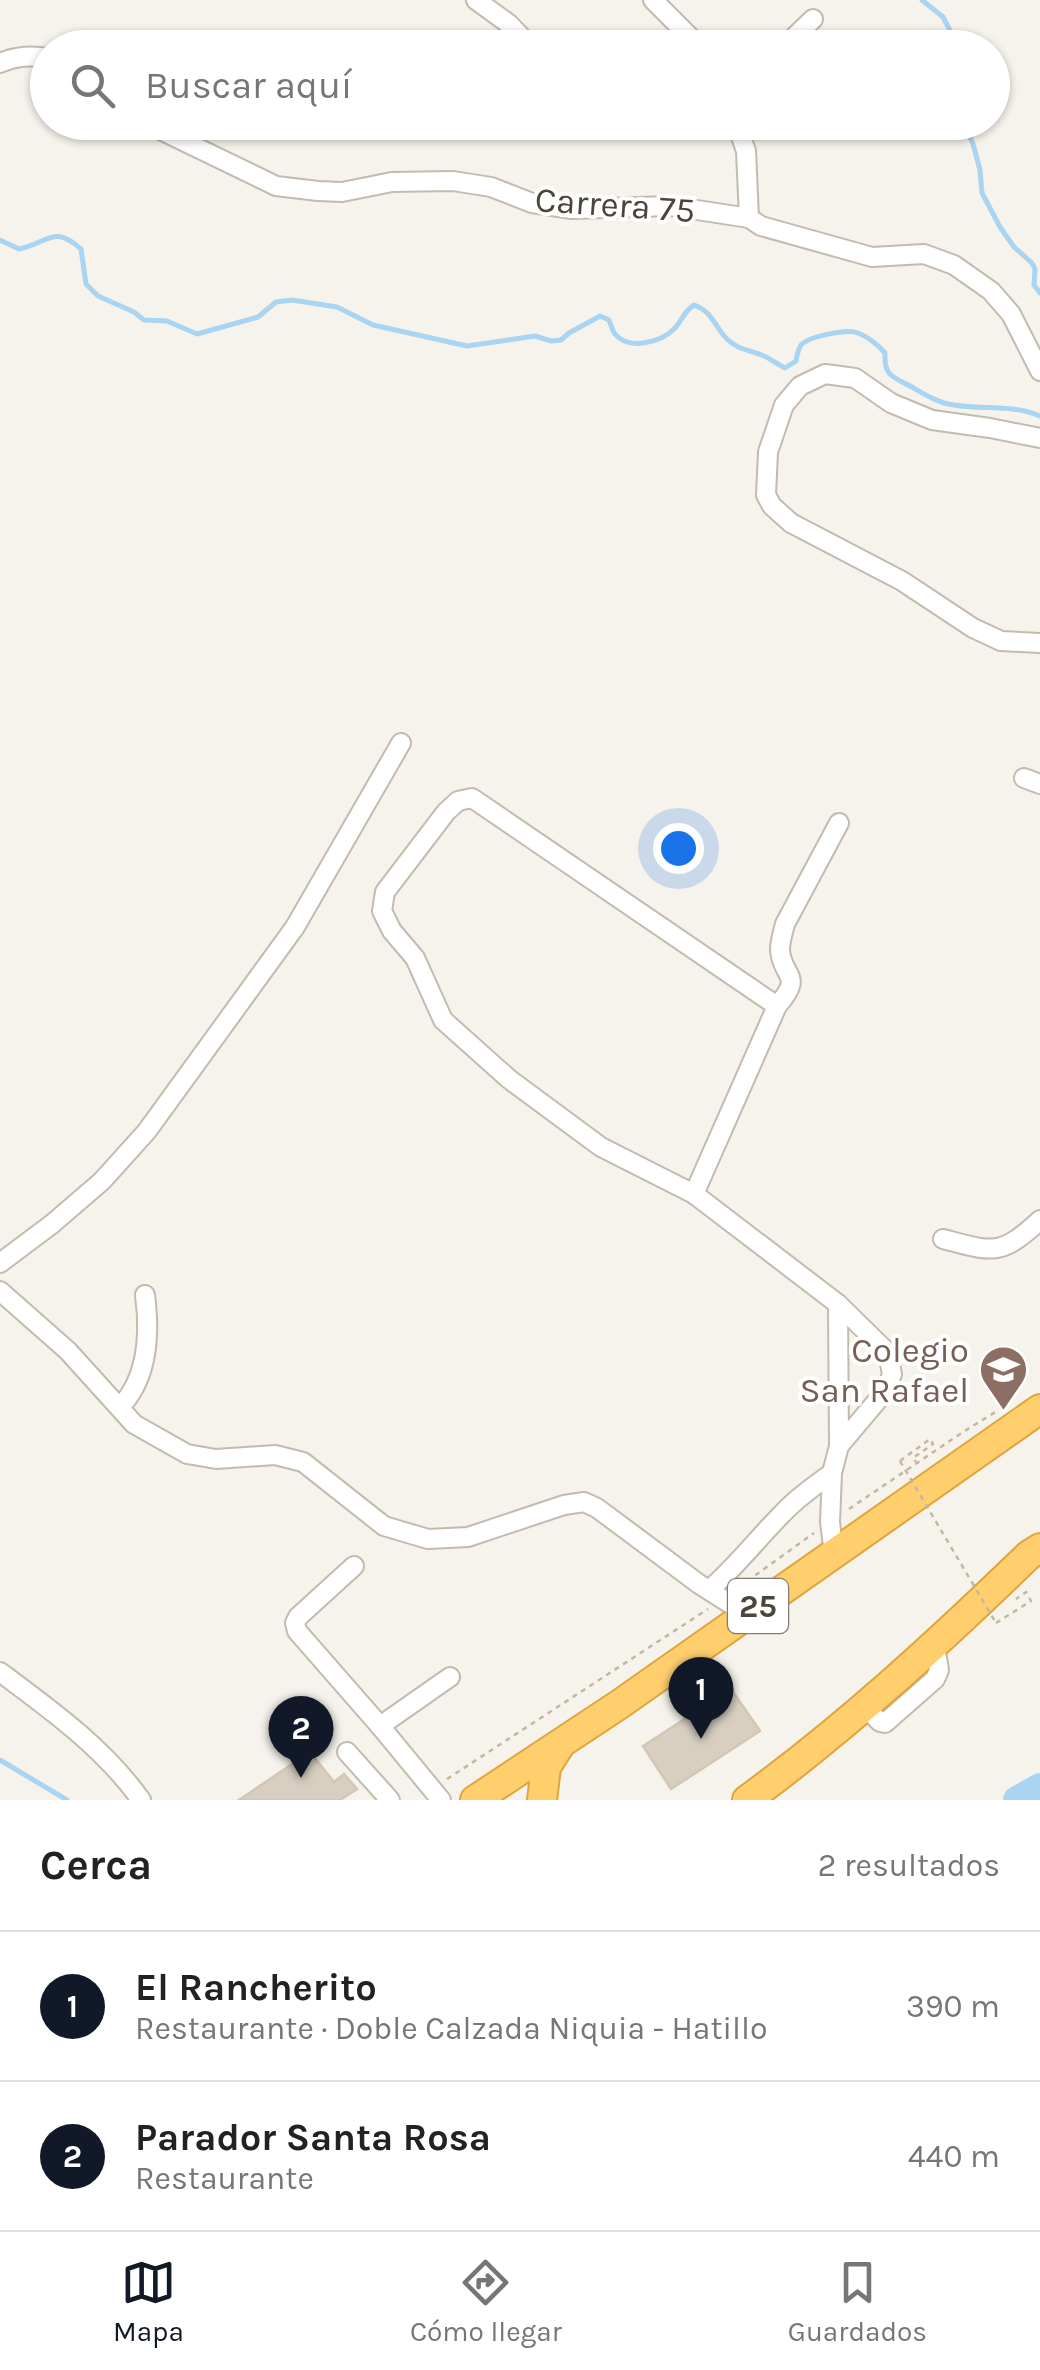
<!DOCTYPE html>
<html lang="es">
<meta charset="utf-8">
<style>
body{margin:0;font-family:Karla,sans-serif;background:#f2f2f2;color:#222}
.you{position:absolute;left:678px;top:848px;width:35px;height:35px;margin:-25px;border:8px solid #fff;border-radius:50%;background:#1a73e8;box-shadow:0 0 0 15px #1a73e833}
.badge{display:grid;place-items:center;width:65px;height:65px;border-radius:50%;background:#111827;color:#fff;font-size:32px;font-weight:700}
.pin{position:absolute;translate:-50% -82px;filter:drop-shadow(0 2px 5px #0008)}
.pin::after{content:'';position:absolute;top:52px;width:35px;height:30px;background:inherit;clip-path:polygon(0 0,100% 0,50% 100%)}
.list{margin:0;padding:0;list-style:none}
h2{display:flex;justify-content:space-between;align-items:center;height:130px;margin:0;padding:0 40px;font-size:42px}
h2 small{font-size:32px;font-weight:400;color:#767676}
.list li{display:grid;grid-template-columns:65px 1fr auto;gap:30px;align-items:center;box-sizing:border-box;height:150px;padding:0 40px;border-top:2px solid #e0e0e0}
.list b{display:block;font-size:38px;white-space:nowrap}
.list p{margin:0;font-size:32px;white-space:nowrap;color:#767676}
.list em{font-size:32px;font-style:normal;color:#767676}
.icon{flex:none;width:55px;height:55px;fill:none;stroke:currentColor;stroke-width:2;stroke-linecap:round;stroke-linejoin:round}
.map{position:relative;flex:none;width:1040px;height:1800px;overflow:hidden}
.search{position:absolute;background:#fff;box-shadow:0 2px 8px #0004;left:30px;right:30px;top:30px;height:110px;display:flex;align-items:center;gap:25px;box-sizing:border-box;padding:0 35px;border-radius:55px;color:#767676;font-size:38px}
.sheet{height:430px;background:#fff}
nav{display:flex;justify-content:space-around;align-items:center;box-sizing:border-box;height:140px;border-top:2px solid #e0e0e0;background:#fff;font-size:28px;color:#767676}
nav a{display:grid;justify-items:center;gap:5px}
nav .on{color:#111827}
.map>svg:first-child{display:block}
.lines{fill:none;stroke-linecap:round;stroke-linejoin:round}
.stream{stroke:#a9d4f2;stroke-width:5}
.river{stroke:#a9d4f2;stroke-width:28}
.building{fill:#d8cfc1;stroke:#d3c7b4;stroke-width:2.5}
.minor-casing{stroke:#c2bbae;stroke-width:22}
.highway-casing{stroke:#e0a43c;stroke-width:32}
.path{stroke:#c4b79f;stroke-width:2.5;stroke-dasharray:5 5;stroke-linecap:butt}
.minor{stroke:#fff;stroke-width:18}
.highway{stroke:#ffcf6e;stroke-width:28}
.path-bridge{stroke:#c4b79f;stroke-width:2.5;stroke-dasharray:5 5;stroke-linecap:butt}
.labels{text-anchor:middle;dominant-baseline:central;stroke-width:8;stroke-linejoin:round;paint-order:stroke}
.shield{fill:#fff;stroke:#817c74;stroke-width:2.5}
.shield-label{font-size:32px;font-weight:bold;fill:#4b4439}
.street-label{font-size:35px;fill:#4b4439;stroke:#fff}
.education-label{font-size:35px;fill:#785e54;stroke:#fff;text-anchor:end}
</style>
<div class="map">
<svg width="1040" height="1800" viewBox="0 0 1040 1800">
<rect width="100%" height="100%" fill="#f6f3ec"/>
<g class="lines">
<g class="stream">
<path d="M922,0l21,17 16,31"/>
<path d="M963,122l10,22 7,26 2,23 18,34 14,20 18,16 3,6 -1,16 6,8"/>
<path d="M0,240l19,9c30,-6 34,-25 62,0l5,35 12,12 36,16 10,8 23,1 30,13 61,-17 18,-15 16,-2 45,7 36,18 94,21 68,-10 16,5 10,-1 8,-7 31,-17 9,4c2,5 3,10 6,14 14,17 46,8 59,-5 8,-8 10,-18 20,-24 18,6 21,22 33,34 11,11 24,11 37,17 7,3 13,8 21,12l11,-7c0,-2 3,-14 5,-16 7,-8 46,-17 57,-12 10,4 20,12 27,20 -1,22 6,23 25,33 14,8 28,17 44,19 28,5 59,-1 86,11"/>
<path d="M0,1760l67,40"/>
</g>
<path class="river" d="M1017,1800l23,-13"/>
</g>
<g class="building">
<path d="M731,1689l29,42 -89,58 -28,-43z"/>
<path d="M310,1752l24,30 10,-8 13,15 -17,11h-101z"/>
</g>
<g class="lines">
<defs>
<g id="minor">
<path d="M476,0l33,24 23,24"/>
<path d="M653,0l40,40 4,8"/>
<path d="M783,48l30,-29"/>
<path d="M0,63c16,-7 30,-8 48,-5"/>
<path d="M144,122l132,64 42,5 24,1 50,-10 61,-1 38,6 41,16 40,6 99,-3 78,12 12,8 111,31 52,-3 30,11 37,26 20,23 29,57"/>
<path d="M736,122l10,29 3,67"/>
<path d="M1040,438l-50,-10 -58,-8 -41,-17 -36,-25 -30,-4 -25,12 -16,19 -16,47 -2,43 6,11 19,17 111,58 71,47 28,13 39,2"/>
<path d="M1024,778l16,6"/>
<path d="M777,1006l-305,-208 -14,3 -12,11 -61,80 -3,19 10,20 23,27 28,62 66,59 92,68 93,47 144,110 50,49 4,21 -5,15 -48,57 -7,27 -2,49 4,32"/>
<path d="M694,1194l83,-188c28,-32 5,-28 3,-56 0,-9 3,-18 5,-26l54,-101"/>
<path d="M943,1239c50,13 57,18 97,-19"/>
<path d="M0,1263l52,-39 50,-43 45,-50 148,-204 106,-184"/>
<path d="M0,1291l68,60 66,73 53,30 29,5 59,-4 28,7 81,64 44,13 40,-2 96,-32 20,-3 13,6 102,76 47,30"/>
<path d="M838,1304l1,142"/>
<path d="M120,1407c28,-29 30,-74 25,-112"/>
<path d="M354,1566l-56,51 -3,6 2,8 83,95 61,74"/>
<path d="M709,1590c27,-23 48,-51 73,-76 15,-16 32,-28 50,-41"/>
<path d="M0,1672c51,38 104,76 141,128"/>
<path d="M865,1707l15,15 5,1 50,-44 4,-9 -4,-24"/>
<path d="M380,1726l70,-49"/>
<path d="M347,1752l43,48"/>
</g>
<g id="highway">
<path d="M475,1800l145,-96 420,-295"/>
<path d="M542,1800l4,-33 14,-22"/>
<path d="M747,1800c101,-74 192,-158 282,-245l11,-7"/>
</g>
</defs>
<use href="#minor" class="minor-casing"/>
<use href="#highway" class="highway-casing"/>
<g class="path">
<path d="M900,1461l30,-22 3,5 -20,14 3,4"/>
<path d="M849,1509l114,-77 34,-21"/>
<path d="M739,1587l75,-54"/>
<path d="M996,1623l35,-22 -5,-9 -10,7"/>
<path d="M447,1779l261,-170"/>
</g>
<use href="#minor" class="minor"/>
<use href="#highway" class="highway"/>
<path class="path-bridge" d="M900,1461l96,162"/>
</g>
<defs>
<symbol id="school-pin" viewBox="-11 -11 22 30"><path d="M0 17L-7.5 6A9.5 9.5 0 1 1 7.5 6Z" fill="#8d6e63" stroke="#fff"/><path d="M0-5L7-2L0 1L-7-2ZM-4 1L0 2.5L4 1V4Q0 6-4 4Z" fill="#fff"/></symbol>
</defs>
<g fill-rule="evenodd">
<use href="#school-pin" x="976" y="1342" width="55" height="75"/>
</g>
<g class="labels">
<rect class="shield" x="728" y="1579" width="60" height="54" rx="8"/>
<g class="shield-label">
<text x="758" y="1606">25</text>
</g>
<g class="street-label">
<text transform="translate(615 205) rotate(4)">Carrera 75</text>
</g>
<g class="education-label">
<text x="969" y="1350">Colegio<tspan x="969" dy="40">San Rafael</tspan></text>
</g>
</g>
</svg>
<div class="you"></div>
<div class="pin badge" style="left:701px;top:1739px">1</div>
<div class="pin badge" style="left:301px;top:1778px">2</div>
<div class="search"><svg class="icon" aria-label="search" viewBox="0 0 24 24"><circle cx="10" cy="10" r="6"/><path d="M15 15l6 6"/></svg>Buscar aquí</div>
</div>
<section class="sheet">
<h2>Cerca<small>2 resultados</small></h2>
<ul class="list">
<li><span class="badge">1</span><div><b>El Rancherito</b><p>Restaurante · Doble Calzada Niquia - Hatillo</p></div><em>390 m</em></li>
<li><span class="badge">2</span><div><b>Parador Santa Rosa</b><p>Restaurante</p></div><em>440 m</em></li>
</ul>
</section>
<nav>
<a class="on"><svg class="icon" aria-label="map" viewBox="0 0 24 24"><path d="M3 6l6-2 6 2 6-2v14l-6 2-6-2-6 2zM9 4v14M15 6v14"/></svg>Mapa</a>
<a><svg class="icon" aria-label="directions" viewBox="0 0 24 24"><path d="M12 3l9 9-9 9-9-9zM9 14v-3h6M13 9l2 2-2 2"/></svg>Cómo llegar</a>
<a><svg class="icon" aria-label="saved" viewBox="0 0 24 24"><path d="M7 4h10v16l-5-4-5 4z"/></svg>Guardados</a>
</nav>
